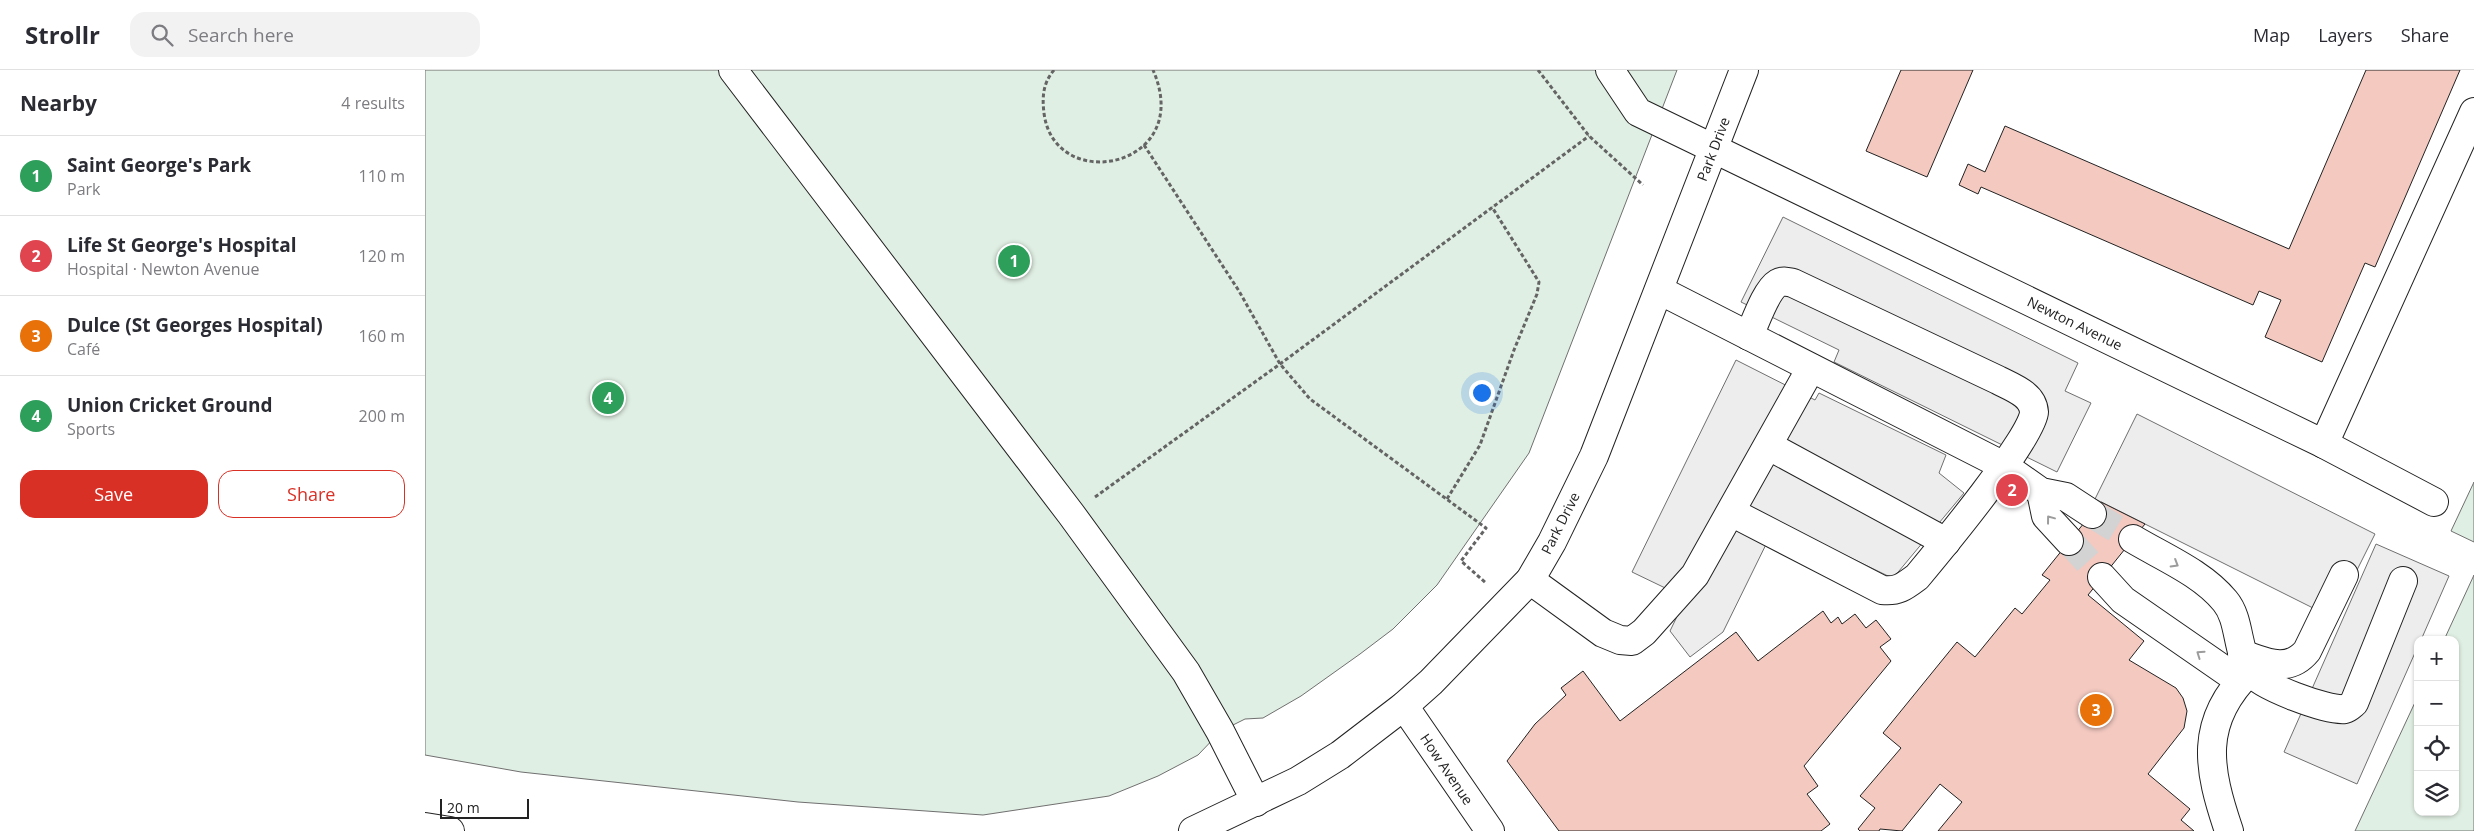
<!DOCTYPE html>
<meta charset="utf-8">
<style>
body{margin:0;font-family:"Open Sans",sans-serif;background:#f2f2f3;color:#2b2b33}
.controls{position:absolute;right:15px;bottom:15px;display:grid;overflow:hidden;border-radius:10px;box-shadow:0 1px 4px #0004}
.controls button{width:45px;height:45px;display:grid;place-items:center;padding:0;border:0;border-bottom:1px solid #e1e1e2;background:#fff;color:#2b2b33;font:25px sans-serif}
.scale{position:absolute;left:15px;bottom:12px;width:89px;box-sizing:border-box;padding-left:5px;border:2px solid #222;border-top:0;font-size:14px;line-height:18px;white-space:nowrap;color:#222;-webkit-text-stroke:4px #fff;paint-order:stroke}
.you{position:absolute;left:1056px;top:322px;width:18px;height:18px;margin:-12px;border:4px solid #fff;border-radius:50%;background:#1a73e8;box-shadow:0 0 0 8px #1a73e833}
.badge{display:grid;place-items:center;width:32px;height:32px;border-radius:50%;background:#d93025;color:#fff;font-size:16px;font-weight:700}
.pin{position:absolute;translate:-50% -50%;border:2px solid #fff;box-shadow:0 1px 5px #0006}
.list{margin:0;padding:0;list-style:none}
h2{display:flex;justify-content:space-between;align-items:center;height:65px;margin:0;padding:0 20px;font-size:21px}
h2 small{font-size:16px;font-weight:400;color:#7c7c81}
.list li{display:grid;grid-template-columns:32px 1fr auto;gap:15px;align-items:center;box-sizing:border-box;height:80px;padding:0 20px;border-top:1px solid #e1e1e2}
.list b{display:block;font-size:19px;white-space:nowrap}
.list p{margin:0;font-size:16px;white-space:nowrap;color:#7c7c81}
.list em{font-size:16px;font-style:normal;color:#7c7c81}
.actions{display:flex;gap:10px;padding:15px 20px}
.actions a{flex:1;padding:11px 0;border:1px solid #d93025;border-radius:15px;text-align:center;font-size:18px;color:#d93025}
.actions .main{background:#d93025;color:#fff}
.icon{flex:none;width:28px;height:28px;fill:none;stroke:currentColor;stroke-width:2;stroke-linecap:round;stroke-linejoin:round}
.map{position:relative;flex:none;width:2049px;height:761px;overflow:hidden}
header{display:flex;align-items:center;gap:30px;box-sizing:border-box;height:70px;padding:0 25px;background:#fff;border-bottom:1px solid #e1e1e2}
header strong{font-size:24px}
nav{display:flex;gap:28px;margin-inline-start:auto;font-size:18px}
.search{width:350px;height:45px;background:#f2f2f3;display:flex;align-items:center;gap:12px;box-sizing:border-box;padding:0 18px;border-radius:15px;color:#7c7c81;font-size:19px}
main{display:flex}
aside{flex:1;background:#fff}
.map>svg:first-child{display:block}
.green{fill:#e0efe3;stroke:#6f6f6f}
.parking{fill:#ededed;stroke:#6f6f6f}
.building{fill:#f3c9c0;stroke:#222}
.lines{fill:none;stroke-linecap:round;stroke-linejoin:round}
.minor-tunnel{stroke:#d3d3d3;stroke-width:28;stroke-dasharray:28 14;stroke-linecap:butt}
.minor-casing{stroke:#222;stroke-width:30}
.path{stroke:#646464;stroke-width:3;stroke-dasharray:4 2.5;stroke-linecap:butt}
.minor{stroke:#fff;stroke-width:28}
.oneway{stroke:#9c9c9c}
.labels{text-anchor:middle;dominant-baseline:central;stroke-width:4;stroke-linejoin:round;paint-order:stroke}
.street-label{font-size:14px;fill:#222;stroke:#fff}
</style>
<header>
<strong>Strollr</strong>
<div class="search"><svg class="icon" aria-label="search" viewBox="0 0 24 24"><circle cx="10" cy="10" r="6"/><path d="M15 15l6 6"/></svg>Search here</div>
<nav><a>Map</a><a>Layers</a><a>Share</a></nav>
</header>
<main>
<aside>
<h2>Nearby<small>4 results</small></h2>
<ul class="list">
<li><span class="badge" style="background:#2e9e5b">1</span><div><b>Saint George's Park</b><p>Park</p></div><em>110 m</em></li>
<li><span class="badge" style="background:#e0444e">2</span><div><b>Life St George's Hospital</b><p>Hospital · Newton Avenue</p></div><em>120 m</em></li>
<li><span class="badge" style="background:#e8710a">3</span><div><b>Dulce (St Georges Hospital)</b><p>Café</p></div><em>160 m</em></li>
<li><span class="badge" style="background:#2e9e5b">4</span><div><b>Union Cricket Ground</b><p>Sports</p></div><em>200 m</em></li>
</ul>
<div class="actions"><a class="main">Save</a><a>Share</a></div>
</aside>
<div class="map">
<svg width="2049" height="761" viewBox="0 0 2049 761">
<rect width="100%" height="100%" fill="#fff"/>
<g class="green">
<path d="M0,0h1252l-148,383 -92,132 -44,44 -33,25 -59,42 -38,22 -18,1 -24,12 -23,24 -40,21 -49,20 -126,19 -185,-13 -277,-30 -96,-17z"/>
<path d="M2049,412v60l-23,-11z"/>
<path d="M2049,505v256h-119l63,-135v116h37v-172h-11z"/>
</g>
<g class="parking">
<path d="M1358,147l295,146 -13,28 26,12 -34,69 -223,-110 5,-12 -98,-48z"/>
<path d="M1311,290l79,40 4,-7 127,62 -7,18 25,20 -70,84 -6,-1 -111,-54 -54,110 -33,25 -20,-26 16,-33 -54,-26z"/>
<path d="M1712,344l238,120 -42,84 -238,-119z"/>
<path d="M1951,474l73,32 -28,64h-3v6l-61,138 -73,-32z"/>
</g>
<g class="building">
<path d="M1476,0h72l-46,107 -61,-26z"/>
<path d="M1941,0h94l-85,197 -10,-4 -43,99 -57,-25 16,-37 -22,-9 -6,14 -272,-118 -3,7 -19,-9 9,-21 17,8 20,-46 284,123z"/>
<path d="M1676,432l44,22 -57,71 56,46 -15,19 47,28 7,10 4,13 -3,17 -36,46 42,35 -9,11 13,11h-256l24,-29 -22,-18 -38,47 -22,-2 -1,2h-19l-2,-2 17,-21 -15,-12 41,-48 -18,-15 74,-91 18,15 40,-49 7,6 28,-34 -8,-5z"/>
<path d="M1398,541l8,12 7,-6 4,7 13,-10 11,14 10,-8 15,19 -11,8 11,14 -87,105 14,20 -11,8 23,30 -9,7h-262l-52,-70 28,-37 31,-29 -5,-7 22,-17 37,50 116,-89 22,29z"/>
</g>
<g class="lines">
<g class="minor-tunnel">
<path d="M1667,444l41,25"/>
<path d="M1644,471l33,36"/>
</g>
<defs>
<g id="minor">
<path d="M308,0l338,444 115,158 34,59 36,71"/>
<path d="M1185,0l28,42 686,332 110,58"/>
<path d="M1234,220l345,176 37,26 25,5 26,17"/>
<path d="M1899,374l150,-332"/>
<path d="M1344,376l177,96"/>
<path d="M1616,422l5,24 23,25"/>
<path d="M1306,442l151,78c16,2 23,-4 35,-13 20,-24 118,-142 117,-165 -1,-18 -23,-25 -36,-32l-205,-97c-5,-1 -10,-3 -15,0 -12,7 -23,40 -29,53"/>
<path d="M1708,469c30,18 69,34 92,62 16,19 11,50 26,71 9,14 76,39 94,37 4,-1 6,-4 9,-6l49,-122"/>
<path d="M1677,507l21,23 117,81"/>
<path d="M1105,510l73,53 17,7 12,1 12,-9 51,-57 116,-207"/>
<path d="M1817,584c23,8 46,20 65,-3l37,-76"/>
<path d="M979,636l86,125"/>
<path d="M0,757l25,4"/>
<path d="M768,761l105,-50 42,-26 64,-49 27,-24 99,-102 22,-38 42,-86 150,-386"/>
<path d="M1804,761c-21,-62 -31,-109 21,-160"/>
</g>
</defs>
<use href="#minor" class="minor-casing"/>
<g class="path">
<path d="M629,0c-11,13 -12,27 -10,43 10,83 152,55 109,-43"/>
<path d="M1113,0l51,66 54,49"/>
<path d="M719,75l95,146 41,73 30,35 176,129 -25,33 25,22"/>
<path d="M670,427l185,-133 309,-228"/>
<path d="M1022,429l33,-54 34,-95 23,-56 2,-12 -47,-75"/>
</g>
<use href="#minor" class="minor"/>
</g>
<defs><path id="oneway-chevron" d="M-2-3.5L2.5 0L-2 3.5" fill="none" stroke-width="1.6" stroke-linecap="round" stroke-linejoin="round" transform="scale(1.25)"/></defs>
<g class="oneway">
<use href="#oneway-chevron" transform="translate(1625 449) rotate(-127)"/>
<use href="#oneway-chevron" transform="translate(1750 494) rotate(31)"/>
<use href="#oneway-chevron" transform="translate(1775 584) rotate(-145)"/>
</g>
<g class="labels">
<g class="street-label">
<text transform="translate(1288 79) rotate(-69)">Park Drive</text>
<text transform="translate(1650 253) rotate(26)">Newton Avenue</text>
<text transform="translate(1135 453) rotate(-63)">Park Drive</text>
<text transform="translate(1022 699) rotate(56)">How Avenue</text>
</g>
</g>
</svg>
<div class="controls">
<button>+</button>
<button>−</button>
<button><svg class="icon" aria-label="locate" viewBox="0 0 24 24"><circle cx="12" cy="12" r="6"/><path d="M12 2v4M12 18v4M2 12h4M18 12h4"/></svg></button>
<button><svg class="icon" aria-label="layers" viewBox="0 0 24 24"><path d="M12 4l9 5-9 5-9-5zM3 14l9 5 9-5"/></svg></button>
</div>
<div class="scale">20 m</div>
<div class="you"></div>
<div class="pin badge" style="left:589px;top:191px;background:#2e9e5b">1</div>
<div class="pin badge" style="left:1587px;top:420px;background:#e0444e">2</div>
<div class="pin badge" style="left:1671px;top:640px;background:#e8710a">3</div>
<div class="pin badge" style="left:183px;top:328px;background:#2e9e5b">4</div>
</div>
</main>
